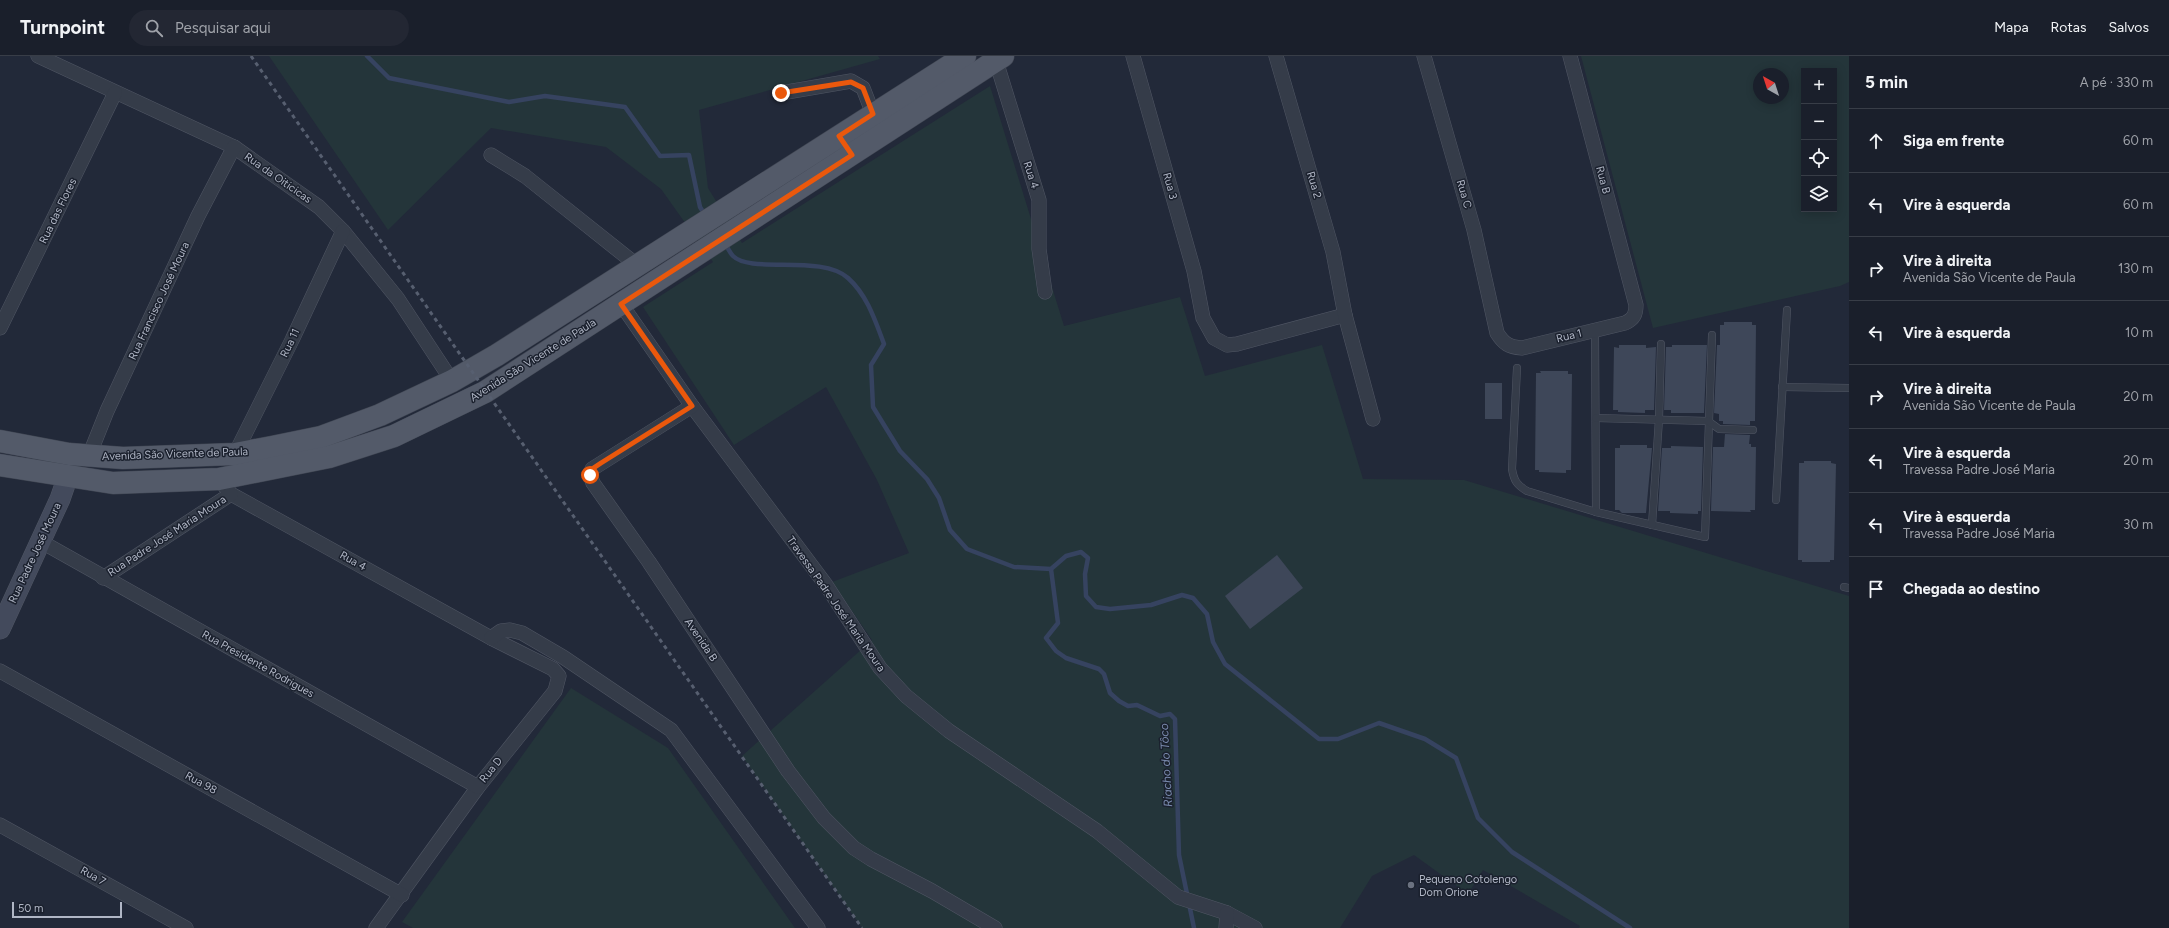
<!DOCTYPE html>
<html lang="pt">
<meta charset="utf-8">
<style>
body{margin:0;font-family:Figtree,sans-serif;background:#232733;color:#f1f3f6}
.controls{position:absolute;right:12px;top:12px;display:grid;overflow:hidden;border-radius:0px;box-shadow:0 2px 10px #0003}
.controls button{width:36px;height:36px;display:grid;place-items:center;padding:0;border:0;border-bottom:1px solid #383d47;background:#1a1f2b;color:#f1f3f6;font:20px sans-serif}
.compass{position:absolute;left:1753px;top:12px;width:36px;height:36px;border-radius:50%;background:#1a1f2b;box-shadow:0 2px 10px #0003;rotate:321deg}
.scale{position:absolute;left:12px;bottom:10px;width:110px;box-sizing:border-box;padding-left:4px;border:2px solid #b0b6c5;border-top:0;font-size:11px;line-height:14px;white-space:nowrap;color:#b0b6c5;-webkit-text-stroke:3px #1b212e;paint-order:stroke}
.stop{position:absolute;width:12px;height:12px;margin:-9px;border:3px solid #ea580c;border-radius:50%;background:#fff}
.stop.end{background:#ea580c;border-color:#fff;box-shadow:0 1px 4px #0008}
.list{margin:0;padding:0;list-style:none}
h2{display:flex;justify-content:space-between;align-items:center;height:52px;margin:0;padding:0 16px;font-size:17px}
h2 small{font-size:13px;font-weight:400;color:#9fa2a9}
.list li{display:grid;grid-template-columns:26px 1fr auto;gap:12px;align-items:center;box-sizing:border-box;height:64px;padding:0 16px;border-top:1px solid #383d47}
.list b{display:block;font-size:15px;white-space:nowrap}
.list p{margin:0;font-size:13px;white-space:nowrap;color:#9fa2a9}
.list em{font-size:13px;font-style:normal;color:#9fa2a9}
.icon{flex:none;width:22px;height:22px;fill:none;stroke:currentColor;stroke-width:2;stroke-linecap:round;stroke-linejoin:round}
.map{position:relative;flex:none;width:1849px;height:872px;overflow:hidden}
header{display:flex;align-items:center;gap:24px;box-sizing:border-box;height:56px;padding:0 20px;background:#1a1f2b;border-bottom:1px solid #383d47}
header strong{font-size:19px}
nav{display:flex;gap:22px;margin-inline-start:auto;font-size:14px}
.search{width:280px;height:36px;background:#232733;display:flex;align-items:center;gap:10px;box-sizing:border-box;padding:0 14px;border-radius:22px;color:#9fa2a9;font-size:15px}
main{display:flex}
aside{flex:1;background:#1a1f2b}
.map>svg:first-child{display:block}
.green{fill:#24353a;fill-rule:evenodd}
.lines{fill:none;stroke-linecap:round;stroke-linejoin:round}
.stream{stroke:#364360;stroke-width:4.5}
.building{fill:#3e4759}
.lane-casing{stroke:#505664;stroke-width:8}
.street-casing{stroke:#505664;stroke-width:15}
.secondary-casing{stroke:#505664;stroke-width:21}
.primary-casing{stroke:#3f4552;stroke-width:23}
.lane{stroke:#353c49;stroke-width:7}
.street{stroke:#353c49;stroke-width:14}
.secondary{stroke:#434a5c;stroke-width:20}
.primary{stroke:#535a69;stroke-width:22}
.rail{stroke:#575f70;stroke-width:3;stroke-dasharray:4 4;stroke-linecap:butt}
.route{stroke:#ea580c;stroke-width:5}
.worship-dot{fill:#6b7280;stroke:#1b212e;stroke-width:1.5}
.labels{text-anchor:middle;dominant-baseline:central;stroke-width:3;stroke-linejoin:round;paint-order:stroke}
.street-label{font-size:11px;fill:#b0b6c5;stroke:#1b212e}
.poi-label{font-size:11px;fill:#b0b6c5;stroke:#1b212e;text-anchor:start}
.water-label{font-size:12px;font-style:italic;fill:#798aad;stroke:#1b212e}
</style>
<header>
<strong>Turnpoint</strong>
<div class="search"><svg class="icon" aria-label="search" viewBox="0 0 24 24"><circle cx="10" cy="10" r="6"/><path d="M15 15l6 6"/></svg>Pesquisar aqui</div>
<nav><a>Mapa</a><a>Rotas</a><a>Salvos</a></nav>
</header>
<main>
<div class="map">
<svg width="1849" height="872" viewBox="0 0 1849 872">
<rect width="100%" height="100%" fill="#222939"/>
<g class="green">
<path d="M269,0h609l2,3 -181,51 9,78 34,55 248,-157 74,240 116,-29 25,79 117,-31 41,134 101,1 385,116v332h-270l1,-2 -97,-56 -15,24 -54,-39 -42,21 -32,52h-478l-120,-172 130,-116 -40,-58 77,-29 -32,-73 -51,-93 -92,58 -91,-138 70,-45 -52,-73 -55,-42 -115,-19 -103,102z"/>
<path d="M1581,0h268v226l-9,4 -187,42zM1804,15h30v138h-30zM1759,18h24v24h-24z"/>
<path d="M571,632l97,60 127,180h-382l-11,-6z"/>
</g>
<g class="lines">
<g class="stream">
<path d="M367,0l22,22 120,24 36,-6 80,11 35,49 29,-1 11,52 5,8"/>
<path d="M725,188c3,4 5,9 8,12 18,18 89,-2 115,22 19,17 27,42 36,66l-13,21 2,42 27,44 27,28 12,19 11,32 17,19 47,18 37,2 15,-13 15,-4 7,6 -3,16 1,22 10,11 14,2 41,-4 31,-10 11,3 14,16 6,28 12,22 94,75h19l41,-16 46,16 31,19 22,60 34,34 118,76"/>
<path d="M1051,513l7,54 -12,15 10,13 10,7 33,11 5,5 6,19 9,8 9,5 9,-1 23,11 10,-2 5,5 4,136 15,73"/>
</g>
</g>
<g class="building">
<path d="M1724,266h28v3h4l-1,96h-5v4l-27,-1v-3h-4v-7l-5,-1 3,-68h3v-20h4z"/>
<path d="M1619,289h27v3l10,-1 -2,63h-9v3l-27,-1v-2h-5l1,-63 5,1z"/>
<path d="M1672,289h35l-3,68h-33v-3h-7l2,-63h6z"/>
<path d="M1540,315h28v3h4l-1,96h-5v3l-27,-1v-2h-4l1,-97h5z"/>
<rect x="1485" y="327" width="17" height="36"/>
<path d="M1725,378l25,1 -1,9h2v3h5l-1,63h-5l1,2 -40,-1 2,-64h11z"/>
<path d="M1620,389h27v3h5l-6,65h-24l-3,-3h-4v-62h5z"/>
<path d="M1671,390l32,1 -2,64h-3v3l-28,-1v-2h-12l4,-63h9z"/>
<path d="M1804,405h27v2l5,1 -2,96h-4v2h-28v-2h-4l1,-97h5z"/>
<path d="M1277,499l26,33 -53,41 -25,-33z"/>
</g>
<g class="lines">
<defs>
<g id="lane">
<path d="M1595,274l1,182"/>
<path d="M1517,312l-5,101c2,12 5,16 15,22l69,21 109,25 7,-202"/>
<path d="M1782,331l67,1"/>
<path d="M1596,362l112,3 11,8 34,1"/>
<path d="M1776,444l11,-190"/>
<path d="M1652,469l7,-106 2,-75"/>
<path d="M1844,531l5,1"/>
</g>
<g id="street">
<path d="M38,0l196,91 85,60 24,24 55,68 54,82"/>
<path d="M1133,0l61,215 9,47 11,20 13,7 10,-1 108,-29"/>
<path d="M1276,0l57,196 12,63 28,104"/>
<path d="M1424,0l50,174 23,103c7,11 12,14 25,15l103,-25c9,-4 11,-9 11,-18l-66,-249"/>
<path d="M996,5l43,139v49l6,43"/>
<path d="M781,37l70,-12 12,7 10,26"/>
<path d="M491,99l34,21 113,90"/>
<path d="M621,248l71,102 134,179 54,83 26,28 43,35 148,100 81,66 49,16 28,15"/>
<path d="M0,272l115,-235"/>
<path d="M692,350l-100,63 -2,6 3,8 56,79 139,209 36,47 30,30 17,11 61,32 63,37"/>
<path d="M235,398l57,-114 51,-109"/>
<path d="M89,400l18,-45 91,-195 36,-69"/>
<path d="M219,423l12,15 260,144 62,31 6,7 -4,15 -77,96 -102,141"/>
<path d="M40,485l438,246"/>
<path d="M103,522l128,-84"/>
<path d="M491,582l10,-7 9,-1 12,3 41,24 108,73 147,198"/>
<path d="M0,615l402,224"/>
<path d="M0,769l186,103"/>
<path d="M1226,872l1,-15"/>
</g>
<path id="secondary" d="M0,573l60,-130 8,-23"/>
<g id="primary">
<path d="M0,385l69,13 54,4 112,-4 37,-7 49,-10 59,-22 72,-34 45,-26 468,-299"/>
<path d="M0,409l113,18 106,-4 110,-22 65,-21 91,-44 518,-336"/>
</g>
</defs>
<use href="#lane" class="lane-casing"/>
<use href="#street" class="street-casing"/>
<use href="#secondary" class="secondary-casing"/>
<use href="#primary" class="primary-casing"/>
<use href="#lane" class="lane"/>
<use href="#street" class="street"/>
<use href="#secondary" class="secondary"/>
<use href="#primary" class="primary"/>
<path class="rail" d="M251,0l611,872"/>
</g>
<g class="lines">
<path class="route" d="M590,419l2,-6 9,-6 91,-57 -71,-102 231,-149 -13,-19 34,-22 -10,-26 -12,-6 -70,11"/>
</g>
<circle class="worship-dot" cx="1411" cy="829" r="4"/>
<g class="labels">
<g class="street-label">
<text transform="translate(1031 119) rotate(72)">Rua 4</text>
<text transform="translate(278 122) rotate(35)">Rua da Oiticicas</text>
<text transform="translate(1603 124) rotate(75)">Rua B</text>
<text transform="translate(1314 129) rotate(74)">Rua 2</text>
<text transform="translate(1170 130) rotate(75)">Rua 3</text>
<text transform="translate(1464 138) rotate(74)">Rua C</text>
<text transform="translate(58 155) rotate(-64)">Rua das Flores</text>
<text transform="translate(159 245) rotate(-65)">Rua Francisco José Moura</text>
<text transform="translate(1569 280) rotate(-14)">Rua 1</text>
<text transform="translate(290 287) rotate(-64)">Rua 11</text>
<text transform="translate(533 304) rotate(-32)">Avenida São Vicente de Paula</text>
<text transform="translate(175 398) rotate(-2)">Avenida São Vicente de Paula</text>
<text transform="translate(167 480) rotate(-33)">Rua Padre José Maria Moura</text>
<text transform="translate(35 497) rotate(-65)">Rua Padre José Moura</text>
<text transform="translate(353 505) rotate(29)">Rua 4</text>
<text transform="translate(836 548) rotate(55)">Travessa Padre José Maria Moura</text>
<text transform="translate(701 584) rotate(56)">Avenida B</text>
<text transform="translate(258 608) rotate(29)">Rua Presidente Rodrigues</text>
<text transform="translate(491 714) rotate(-51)">Rua D</text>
<text transform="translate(201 727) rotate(29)">Rua 98</text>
<text transform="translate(93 820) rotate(29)">Rua 7</text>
</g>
<g class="poi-label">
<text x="1419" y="823">Pequeno Cotolengo<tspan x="1419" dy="13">Dom Orione</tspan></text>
</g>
<g class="water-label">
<text transform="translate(1166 709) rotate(-93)">Riacho do Tôco</text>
</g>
</g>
</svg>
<div class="controls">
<button>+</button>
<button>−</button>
<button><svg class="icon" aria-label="locate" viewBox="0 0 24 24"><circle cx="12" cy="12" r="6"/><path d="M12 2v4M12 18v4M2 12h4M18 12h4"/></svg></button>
<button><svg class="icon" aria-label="layers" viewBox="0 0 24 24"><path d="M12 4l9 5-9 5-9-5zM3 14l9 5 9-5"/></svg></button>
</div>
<svg class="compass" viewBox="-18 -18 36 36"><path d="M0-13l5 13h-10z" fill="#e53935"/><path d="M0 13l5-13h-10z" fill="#9fa2a9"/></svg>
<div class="scale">50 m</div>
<div class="stop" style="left:590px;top:419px"></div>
<div class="stop end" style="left:781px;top:37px"></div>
</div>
<aside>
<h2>5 min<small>A pé · 330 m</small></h2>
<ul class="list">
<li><svg class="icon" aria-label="ahead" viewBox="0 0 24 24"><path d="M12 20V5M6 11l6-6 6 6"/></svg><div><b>Siga em frente</b></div><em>60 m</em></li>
<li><svg class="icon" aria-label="left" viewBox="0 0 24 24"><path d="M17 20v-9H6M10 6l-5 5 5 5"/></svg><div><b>Vire à esquerda</b></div><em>60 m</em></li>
<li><svg class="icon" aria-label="right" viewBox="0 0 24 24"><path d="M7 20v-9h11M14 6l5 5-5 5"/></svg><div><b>Vire à direita</b><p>Avenida São Vicente de Paula</p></div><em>130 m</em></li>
<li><svg class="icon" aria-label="left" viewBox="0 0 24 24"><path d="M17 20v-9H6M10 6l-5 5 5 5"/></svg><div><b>Vire à esquerda</b></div><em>10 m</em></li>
<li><svg class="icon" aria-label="right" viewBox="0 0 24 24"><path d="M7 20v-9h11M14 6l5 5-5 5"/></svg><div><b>Vire à direita</b><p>Avenida São Vicente de Paula</p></div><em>20 m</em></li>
<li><svg class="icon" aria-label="left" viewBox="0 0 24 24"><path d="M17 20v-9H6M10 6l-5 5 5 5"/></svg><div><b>Vire à esquerda</b><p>Travessa Padre José Maria</p></div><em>20 m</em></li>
<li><svg class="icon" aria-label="left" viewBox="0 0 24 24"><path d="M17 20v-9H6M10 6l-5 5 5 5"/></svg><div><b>Vire à esquerda</b><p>Travessa Padre José Maria</p></div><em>30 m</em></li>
<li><svg class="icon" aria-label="arrive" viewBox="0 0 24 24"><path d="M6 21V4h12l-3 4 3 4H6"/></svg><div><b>Chegada ao destino</b></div></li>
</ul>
</aside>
</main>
